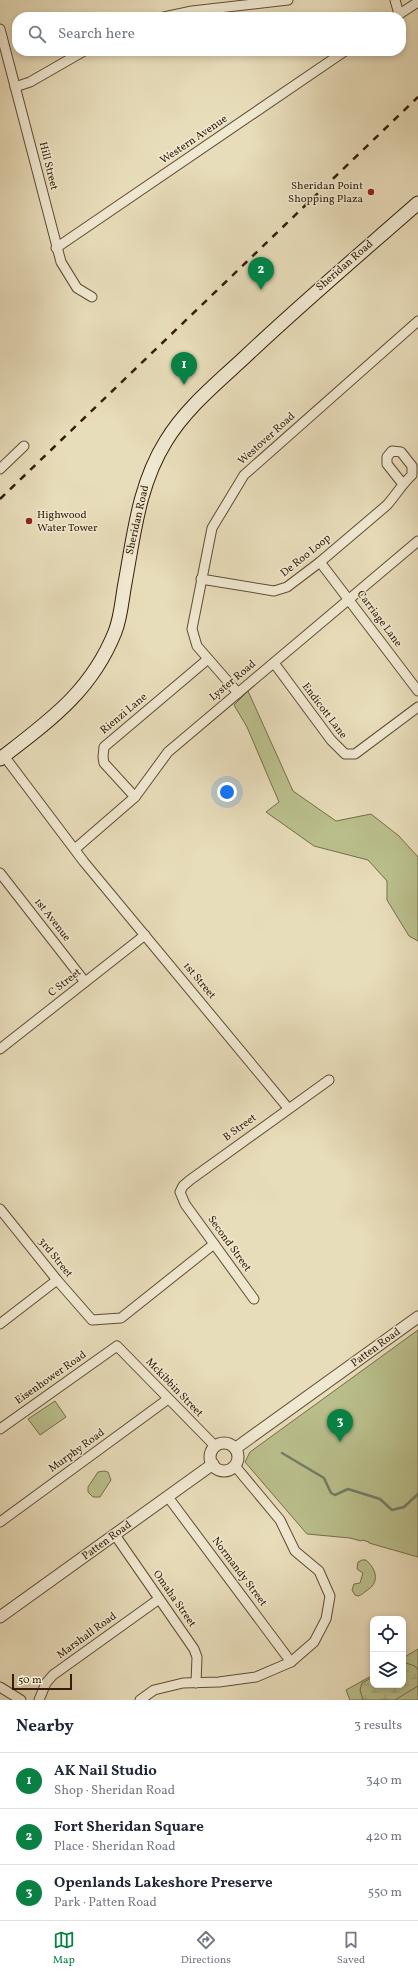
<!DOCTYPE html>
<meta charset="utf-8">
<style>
body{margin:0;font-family:Vollkorn,serif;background:#f6f6f7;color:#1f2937}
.controls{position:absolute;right:12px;bottom:12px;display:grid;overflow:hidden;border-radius:8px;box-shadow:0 2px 6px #0003}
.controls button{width:36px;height:36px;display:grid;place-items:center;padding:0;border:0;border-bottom:1px solid #e0e1e3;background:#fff;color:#1f2937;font:20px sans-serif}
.scale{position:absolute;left:12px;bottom:10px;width:60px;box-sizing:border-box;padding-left:4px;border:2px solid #341c06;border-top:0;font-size:11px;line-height:14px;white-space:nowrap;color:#341c06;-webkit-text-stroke:3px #f0e9d2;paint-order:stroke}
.you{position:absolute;left:227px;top:792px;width:14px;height:14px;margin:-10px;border:3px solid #fff;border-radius:50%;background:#1a73e8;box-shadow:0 0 0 6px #1a73e833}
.badge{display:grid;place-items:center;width:26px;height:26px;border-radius:50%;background:#0b8043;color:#fff;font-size:13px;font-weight:700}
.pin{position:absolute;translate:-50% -33px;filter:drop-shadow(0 1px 2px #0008)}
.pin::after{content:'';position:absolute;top:21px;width:14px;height:12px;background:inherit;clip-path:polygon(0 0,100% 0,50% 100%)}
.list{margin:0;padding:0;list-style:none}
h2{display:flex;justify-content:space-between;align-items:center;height:52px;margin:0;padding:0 16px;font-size:17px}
h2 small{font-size:13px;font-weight:400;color:#747a83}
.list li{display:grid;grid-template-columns:26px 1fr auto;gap:12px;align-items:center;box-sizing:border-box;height:56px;padding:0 16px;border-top:1px solid #e0e1e3}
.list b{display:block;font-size:15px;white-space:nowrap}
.list p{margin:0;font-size:13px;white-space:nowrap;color:#747a83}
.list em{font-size:13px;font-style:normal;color:#747a83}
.icon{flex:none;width:22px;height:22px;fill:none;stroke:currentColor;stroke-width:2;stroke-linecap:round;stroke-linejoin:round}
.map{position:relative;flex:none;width:418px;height:1700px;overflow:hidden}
.search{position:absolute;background:#fff;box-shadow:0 2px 6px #0003;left:12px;right:12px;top:12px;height:44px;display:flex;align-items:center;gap:10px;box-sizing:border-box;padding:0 14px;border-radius:16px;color:#747a83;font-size:15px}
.sheet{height:220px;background:#fff}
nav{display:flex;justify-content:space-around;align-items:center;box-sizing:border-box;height:56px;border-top:1px solid #e0e1e3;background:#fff;font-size:11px;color:#747a83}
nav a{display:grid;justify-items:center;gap:2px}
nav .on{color:#0b8043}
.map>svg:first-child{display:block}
.green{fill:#bac08d;stroke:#776e4a}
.wetland{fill:url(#wetland-marsh);stroke:#776e4a}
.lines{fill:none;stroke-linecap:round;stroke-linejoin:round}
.stream{stroke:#707d68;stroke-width:2.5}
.minor-casing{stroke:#614c33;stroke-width:11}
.tertiary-casing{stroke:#614c33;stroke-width:13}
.secondary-casing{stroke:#341c06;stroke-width:15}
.minor{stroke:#f0e9d2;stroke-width:9}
.tertiary{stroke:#f0e9d2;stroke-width:11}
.secondary{stroke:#f0e9d2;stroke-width:13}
.rail{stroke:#341c06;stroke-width:2.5;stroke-dasharray:7 7;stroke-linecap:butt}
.poi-dot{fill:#8f2418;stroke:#f0e9d2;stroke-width:1.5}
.labels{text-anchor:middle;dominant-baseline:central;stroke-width:3;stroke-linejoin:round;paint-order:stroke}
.street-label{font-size:11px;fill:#341c06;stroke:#f0e9d2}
.poi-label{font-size:11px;fill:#341c06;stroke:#f0e9d2;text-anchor:end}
</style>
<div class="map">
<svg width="418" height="1700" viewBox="0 0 418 1700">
<defs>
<pattern id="wetland-marsh" width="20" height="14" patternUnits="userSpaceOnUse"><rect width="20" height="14" fill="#bac08d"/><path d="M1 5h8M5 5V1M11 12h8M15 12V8" fill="none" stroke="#a0a478"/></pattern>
</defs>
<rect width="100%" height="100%" fill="#e8ddba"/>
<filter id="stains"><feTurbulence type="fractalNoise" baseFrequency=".005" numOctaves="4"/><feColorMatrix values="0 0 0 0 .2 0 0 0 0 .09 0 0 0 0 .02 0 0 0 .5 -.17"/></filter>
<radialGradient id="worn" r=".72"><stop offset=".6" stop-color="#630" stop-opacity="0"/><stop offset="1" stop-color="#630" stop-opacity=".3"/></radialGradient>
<g class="green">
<path d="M248,691l45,100 43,30 35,-7 28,22 19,21v84l-9,-5 -22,-36v-19l-19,-21 -54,-14 -48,-34 13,-10 -32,-75 -13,-22z"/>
<path d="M418,1330v227l-49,-14v-1l-7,-2 -1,1 -11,-3 -43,-4 -62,-72 5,-10z"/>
<path d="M55,1401l11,16 -26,18 -12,-16z"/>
<path d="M104,1471l4,1 3,8 -11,17h-7l-5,-5v-5l10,-15z"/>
<path d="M362,1560h4c11,10 14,23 0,31 -3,2 -4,4 -8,5l-3,-1 -3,-5 2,-6 6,-1 3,-10 -6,-4 1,-7z"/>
<path d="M418,1649v51h-68l-4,-10 27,-15v10h30v-27z"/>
</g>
<path class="wetland" d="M403,1662l12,4 3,4v16l-23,14h-32l-3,-10 2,-7 11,-6v8h30z"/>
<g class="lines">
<path class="stream" d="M282,1453l42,25 7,15 4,2 13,-6 32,10 12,11 12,-3 14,-13"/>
<defs>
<g id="minor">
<path d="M395,0l4,14"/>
<path d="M164,17l28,-6 96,-11"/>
<path d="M395,17l23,-15"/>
<path d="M0,29l61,233 16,26 15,9"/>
<path d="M15,87l15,-5 54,-31"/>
<path d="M56,248l289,-197"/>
<path d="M0,469l24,-23"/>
<path d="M320,562l98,129"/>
<path d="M201,579l73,12 13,-4 33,-25 67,-57c9,-10 15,-21 25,-30v-9l-11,-14 -9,-1 -5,6v7l15,19"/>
<path d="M274,663l57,77 14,14h10l63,-47"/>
<path d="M238,693l-41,-47 -5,-17 20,-101 32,-53 174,-154"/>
<path d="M4,756l80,106 204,246"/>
<path d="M135,797l-31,-34 -1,-6 1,-10 104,-88"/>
<path d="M75,849l60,-52 33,-45 250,-211"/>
<path d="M0,873l85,109"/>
<path d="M0,1049l145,-114"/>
<path d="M0,1209l57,71 35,40 29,-2 93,-74"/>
<path d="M254,1299l-69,-95 -5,-12 3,-6 7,-6 139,-100"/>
<path d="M0,1324l57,-44"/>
<path d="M0,1429l117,-83 98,100"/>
<path d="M168,1497l123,165"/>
<path d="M0,1522l168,-123"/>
<path d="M115,1535l79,114 3,8 -1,26"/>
<path d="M0,1687l21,13"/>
<path d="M39,1700l7,-17 7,-8 106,-76"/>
<path d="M140,1700l14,-10 29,-7 36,-1 37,-5 35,-15 23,-20 12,-23 4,-23 -11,-25 -24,-20 -15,-31 -45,-54"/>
</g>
<g id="tertiary">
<circle cx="224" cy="1457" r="14"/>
<path d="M236,1448l182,-131"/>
<path d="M0,1617l213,-153"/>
</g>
<path id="secondary" d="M0,759c49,-38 91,-67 115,-127 6,-15 7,-33 10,-49 9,-49 14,-99 41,-142 20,-33 51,-58 79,-84 56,-53 115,-103 173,-154"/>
</defs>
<use href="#minor" class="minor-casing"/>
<use href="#tertiary" class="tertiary-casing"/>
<use href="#secondary" class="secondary-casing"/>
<use href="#minor" class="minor"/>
<use href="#tertiary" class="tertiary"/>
<use href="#secondary" class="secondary"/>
<path class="rail" d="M0,499l418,-402"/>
</g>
<g class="poi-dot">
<circle cx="371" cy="192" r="4"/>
<circle cx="29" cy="521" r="4"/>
</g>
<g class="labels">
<g class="street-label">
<text transform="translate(194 140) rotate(-34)">Western Avenue</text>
<text transform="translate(48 166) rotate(76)">Hill Street</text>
<text transform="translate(345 266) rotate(-41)">Sheridan Road</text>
<text transform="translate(267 439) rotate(-42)">Westover Road</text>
<text transform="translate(138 520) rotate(-77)">Sheridan Road</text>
<text transform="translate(306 556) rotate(-39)">De Roo Loop</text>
<text transform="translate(379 619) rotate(53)">Carriage Lane</text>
<text transform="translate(233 681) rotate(-40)">Lyster Road</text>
<text transform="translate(324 711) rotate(53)">Endicott Lane</text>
<text transform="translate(124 714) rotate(-40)">Rienzi Lane</text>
<text transform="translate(52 920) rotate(52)">1st Avenue</text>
<text transform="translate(199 981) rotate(50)">1st Street</text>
<text transform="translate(65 983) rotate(-38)">C Street</text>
<text transform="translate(240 1128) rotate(-36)">B Street</text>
<text transform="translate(229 1244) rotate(54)">Second Street</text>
<text transform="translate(55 1258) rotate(51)">3rd Street</text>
<text transform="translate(376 1348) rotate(-36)">Patten Road</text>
<text transform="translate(51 1378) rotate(-35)">Eisenhower Road</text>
<text transform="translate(174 1388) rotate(46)">Mckibbin Street</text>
<text transform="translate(77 1451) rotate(-36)">Murphy Road</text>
<text transform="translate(107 1541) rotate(-36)">Patten Road</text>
<text transform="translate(239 1572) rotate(53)">Normandy Street</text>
<text transform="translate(174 1599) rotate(55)">Omaha Street</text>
<text transform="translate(87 1636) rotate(-36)">Marshall Road</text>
</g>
<g class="poi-label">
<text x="363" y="186">Sheridan Point<tspan x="363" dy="13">Shopping Plaza</tspan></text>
<text x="37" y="515" text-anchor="start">Highwood<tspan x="37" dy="13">Water Tower</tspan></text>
</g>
</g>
<rect width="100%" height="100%" filter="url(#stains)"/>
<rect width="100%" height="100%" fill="url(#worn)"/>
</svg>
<div class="controls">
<button><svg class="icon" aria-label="locate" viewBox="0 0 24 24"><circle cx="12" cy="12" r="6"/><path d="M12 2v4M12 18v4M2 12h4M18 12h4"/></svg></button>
<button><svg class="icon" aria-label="layers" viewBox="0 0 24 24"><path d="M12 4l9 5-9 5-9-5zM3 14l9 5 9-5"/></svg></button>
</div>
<div class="scale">50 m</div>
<div class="you"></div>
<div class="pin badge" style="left:184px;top:385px">1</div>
<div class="pin badge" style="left:261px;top:290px">2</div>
<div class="pin badge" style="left:340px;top:1442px">3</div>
<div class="search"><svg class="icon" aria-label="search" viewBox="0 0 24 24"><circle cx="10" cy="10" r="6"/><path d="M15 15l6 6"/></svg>Search here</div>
</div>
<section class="sheet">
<h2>Nearby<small>3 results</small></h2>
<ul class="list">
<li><span class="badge">1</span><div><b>AK Nail Studio</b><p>Shop · Sheridan Road</p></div><em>340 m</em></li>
<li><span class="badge">2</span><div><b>Fort Sheridan Square</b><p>Place · Sheridan Road</p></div><em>420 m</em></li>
<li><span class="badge">3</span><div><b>Openlands Lakeshore Preserve</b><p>Park · Patten Road</p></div><em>550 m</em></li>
</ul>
</section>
<nav>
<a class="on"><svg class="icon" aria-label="map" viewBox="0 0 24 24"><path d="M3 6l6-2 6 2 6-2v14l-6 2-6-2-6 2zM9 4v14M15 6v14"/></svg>Map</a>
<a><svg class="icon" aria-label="directions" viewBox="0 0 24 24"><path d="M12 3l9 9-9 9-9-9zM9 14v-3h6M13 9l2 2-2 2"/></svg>Directions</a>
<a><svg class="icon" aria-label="saved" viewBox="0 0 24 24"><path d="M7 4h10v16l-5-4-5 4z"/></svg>Saved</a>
</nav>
